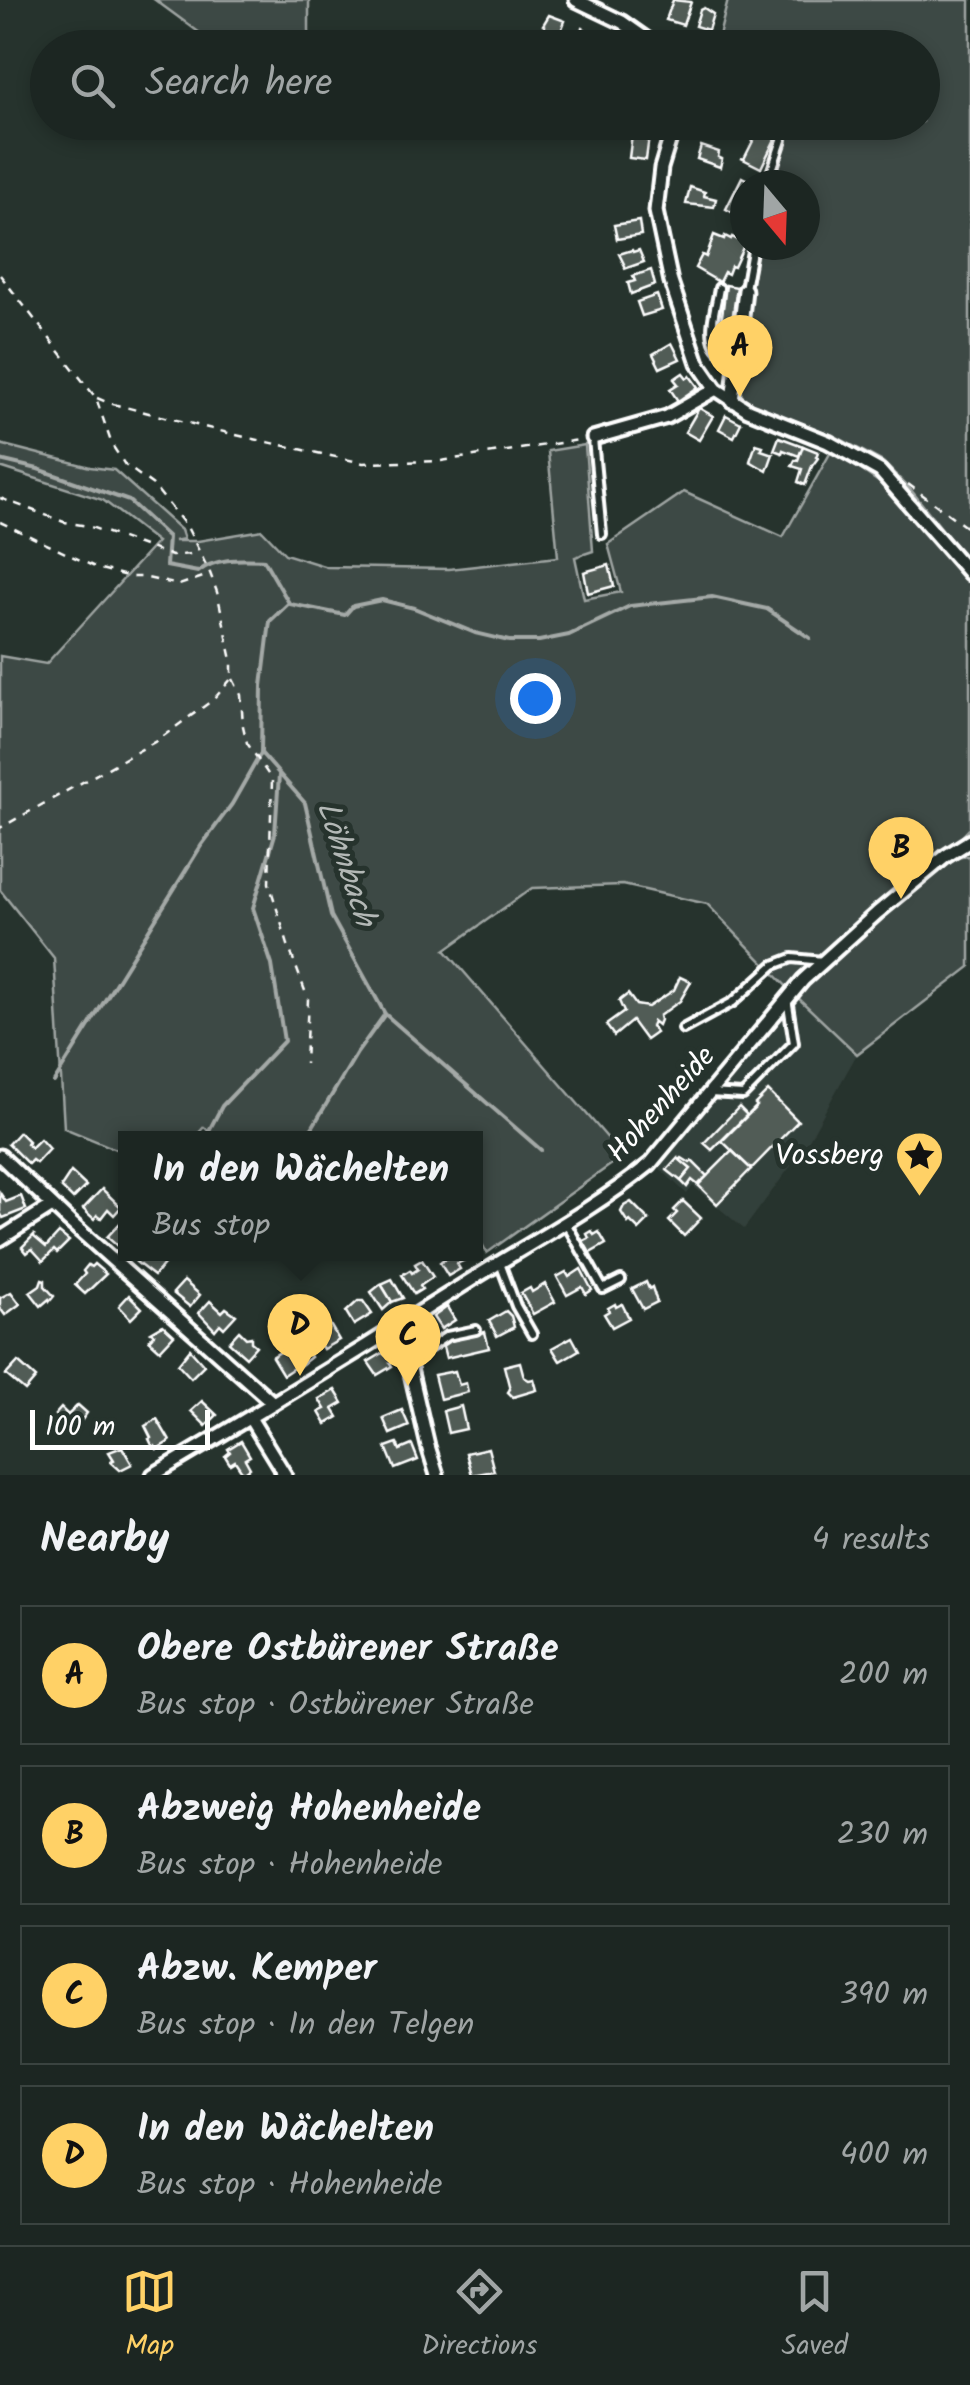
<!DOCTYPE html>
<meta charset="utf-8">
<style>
body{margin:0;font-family:Kalam,sans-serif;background:#29322f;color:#f1f3f6}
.compass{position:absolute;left:730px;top:170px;width:90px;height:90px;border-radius:50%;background:#1c2622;box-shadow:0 5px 15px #0003;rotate:161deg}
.scale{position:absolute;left:30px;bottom:25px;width:180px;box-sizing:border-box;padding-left:10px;border:5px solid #fff;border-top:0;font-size:28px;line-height:35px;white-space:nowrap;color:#fff;-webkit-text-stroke:8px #26332d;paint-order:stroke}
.you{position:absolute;left:535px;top:698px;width:35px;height:35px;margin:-25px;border:8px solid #fff;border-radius:50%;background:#1a73e8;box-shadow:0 0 0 15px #1a73e833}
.badge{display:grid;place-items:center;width:65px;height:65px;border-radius:50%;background:#ffd166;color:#111;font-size:32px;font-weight:700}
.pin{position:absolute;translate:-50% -82px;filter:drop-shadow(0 2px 5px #0008)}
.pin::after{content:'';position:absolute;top:52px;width:35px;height:30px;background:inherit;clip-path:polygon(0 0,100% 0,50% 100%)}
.popup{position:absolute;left:118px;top:1131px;width:365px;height:130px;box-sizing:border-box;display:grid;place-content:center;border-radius:0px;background:#1c2622;filter:drop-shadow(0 2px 8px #0005);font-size:32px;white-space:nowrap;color:#a0a5a5}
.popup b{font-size:38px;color:#f1f3f6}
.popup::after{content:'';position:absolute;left:50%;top:100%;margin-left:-20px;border:20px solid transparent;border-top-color:#1c2622}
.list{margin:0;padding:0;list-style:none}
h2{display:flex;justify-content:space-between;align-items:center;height:130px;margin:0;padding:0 40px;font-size:42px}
h2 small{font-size:32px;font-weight:400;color:#a0a5a5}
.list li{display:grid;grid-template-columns:65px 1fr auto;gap:30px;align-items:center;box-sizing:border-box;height:140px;margin:0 20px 20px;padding:0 20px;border:2px solid #3a4340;border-radius:0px}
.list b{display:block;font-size:38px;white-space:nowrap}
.list p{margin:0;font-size:32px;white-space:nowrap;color:#a0a5a5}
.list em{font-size:32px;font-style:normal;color:#a0a5a5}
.icon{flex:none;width:55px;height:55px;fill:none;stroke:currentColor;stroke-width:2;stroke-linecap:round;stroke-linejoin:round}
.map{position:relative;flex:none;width:970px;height:1475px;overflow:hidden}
.search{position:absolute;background:#1c2622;box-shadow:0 5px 15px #0003;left:30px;right:30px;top:30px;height:110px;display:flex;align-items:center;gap:25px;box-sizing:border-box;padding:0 35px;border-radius:55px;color:#a0a5a5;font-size:38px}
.sheet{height:770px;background:#1c2622}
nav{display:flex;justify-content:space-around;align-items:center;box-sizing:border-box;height:140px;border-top:2px solid #3a4340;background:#1c2622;font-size:28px;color:#a0a5a5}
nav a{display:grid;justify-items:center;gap:5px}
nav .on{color:#ffd166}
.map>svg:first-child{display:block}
.built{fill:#333f3a}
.green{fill:#3e4944;stroke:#9ea4a2;stroke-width:2.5}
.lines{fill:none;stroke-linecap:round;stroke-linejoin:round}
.stream{stroke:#a4a9a7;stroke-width:4}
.building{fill:#515c57;stroke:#fff;stroke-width:2.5}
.lane-casing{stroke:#fff;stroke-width:14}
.street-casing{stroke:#fff;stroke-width:19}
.path{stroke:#fff;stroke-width:2.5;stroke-dasharray:8 8;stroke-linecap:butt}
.lane{stroke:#26332d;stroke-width:6}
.street{stroke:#26332d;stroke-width:11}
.labels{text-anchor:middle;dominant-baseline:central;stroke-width:10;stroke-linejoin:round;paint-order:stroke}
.street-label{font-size:30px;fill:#fff;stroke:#26332d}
.poi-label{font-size:30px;fill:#fff;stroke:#26332d;text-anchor:end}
.water-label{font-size:32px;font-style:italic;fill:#b3b8b6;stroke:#26332d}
</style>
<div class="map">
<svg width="970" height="1475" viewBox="0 0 970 1475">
<rect width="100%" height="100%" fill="#26332d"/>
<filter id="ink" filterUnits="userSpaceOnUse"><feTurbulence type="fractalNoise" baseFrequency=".01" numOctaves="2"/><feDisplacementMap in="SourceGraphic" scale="20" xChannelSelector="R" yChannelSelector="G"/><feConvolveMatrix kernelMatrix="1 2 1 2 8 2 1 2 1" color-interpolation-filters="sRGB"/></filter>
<g filter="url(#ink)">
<path class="built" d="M794,994l63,60 -52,93 -61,82 -51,-43 -6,8 -31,-29z"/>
<g class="green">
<path d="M155,0h154v36l-6,11h-84z"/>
<path d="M728,0h242v564l-59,-74 -28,-28 -50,-27 -95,-35 11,-100 9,-55h47v-60h-33l18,-62 132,-1v-74h-206z"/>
<path d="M0,444l90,23 24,3 67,60 3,9 -10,2h24l64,-11 23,24 42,13 122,2 109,-12 -10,-106 37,-6 8,106 -18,6 9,42 37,-7 -13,-48 76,-52 99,45 49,-87 48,33 90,99v246l-25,26 -153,138 -85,-88 -84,-19 -91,3 -87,62 178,206 -136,97 -12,-22v-93h-258l-13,-11 -10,11h-69v15l-61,-25 -10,-170 -54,-68v-234l46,8 111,-122 -54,-42 -103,-33z"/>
<path d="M968,856l2,2v109l-113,87 -63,-60 83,-78 78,-58z"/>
</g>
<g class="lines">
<g class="stream">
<path d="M0,460l38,9 91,32 39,36 -2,29 32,6c17,-15 44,-13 66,-12l25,43 -19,18 -8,65 -1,67 44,50 26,113 54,98 156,136"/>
<path d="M290,604l55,11 8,-9 29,-6 32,8 61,25 34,8h30l30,-6 61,-29 82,-9 55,12 43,29"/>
<path d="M54,1082l147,-236 31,-42 29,-51"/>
<path d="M205,1138l17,-32 62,-65 -12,-76 -19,-57 22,-74 4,-59"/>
<path d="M306,1138l51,-85 28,-39"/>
<path d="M295,1258l1,-4"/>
</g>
</g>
<g class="building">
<path d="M673,0l18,2 -8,23 -17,-5z"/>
<path d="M704,8l9,6 -5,16 -13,-4 5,-16z"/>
<path d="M549,15l16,6 -6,15 -15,-6 1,-4 -2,-1z"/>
<path d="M583,28l20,13 -5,7h-28z"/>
<path d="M758,125l19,10 -16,33 -20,-10 3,1 16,-32z"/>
<path d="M632,134l17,2 -3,24 -17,-2z"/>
<path d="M701,146l18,6 -1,5 4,2 -2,8 -23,-8z"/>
<path d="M742,177l16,8h-13v34l-19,-10z"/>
<path d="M690,187l15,5 -1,4 12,3 -2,8 -28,-3z"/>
<path d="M639,221l2,14 -24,4 -3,-14z"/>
<path d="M714,235l10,4 1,-3 6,3 1,-2 13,6 -11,24 -3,-1 -3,8 -4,-2 -5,10 -24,-14 7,-13 4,2z"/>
<path d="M632,250l1,2 6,-2 5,12 -20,7 2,-1 -7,-14z"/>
<path d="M651,270l4,15 -24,9 -3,-11 7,-2 -2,-5z"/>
<path d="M726,285l11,2 -8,54 -10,-2z"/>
<path d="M657,295l5,15 -20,6 -5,-14z"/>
<path d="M672,343l8,16 -20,9 -7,-14z"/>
<path d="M683,373l4,5 3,-2 8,11 -20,14 -8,-12 8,-5 -4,-5z"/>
<path d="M699,408l14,8 -14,24 -14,-8z"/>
<path d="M726,415l15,8 -7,14 -15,-8z"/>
<path d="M779,437l24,9 -4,10 -16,-6 -1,3 -8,-3z"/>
<path d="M756,444l7,2 -2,4 12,4 -6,17 -17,-10z"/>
<path d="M803,446l15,6 -2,5 2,1 -6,8 -7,19 -7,-3 4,-13 -10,-3 3,-6h3z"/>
<path d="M609,565l5,21 -26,7 -4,-21z"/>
<path d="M680,977l11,5 -11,19 -21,15 1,4 -2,5 -5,-4 -2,5 5,7 -10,7 -14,-19 -18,15 -8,-11 18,-13 -5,-11 9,-7 8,11 12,2 26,-17z"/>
<path d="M768,1091l30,30 -47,48 -29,-28 35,-35 -2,-2z"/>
<path d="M739,1107l8,8 -35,35 -8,-7z"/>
<path d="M19,1132l10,10 -2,2 4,4 9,-9 9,10 -13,14 -4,-3 -4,4 -20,-20z"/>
<path d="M732,1151l19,18 -34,35 -19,-19z"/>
<path d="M678,1158l13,11 -10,12 -14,-11z"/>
<path d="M682,1158l8,5 2,-2 15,15 -9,9 -6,-5 -5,7 -6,-6 10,-12 -11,-9z"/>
<path d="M71,1172l15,14 -13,13 -12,-12z"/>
<path d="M102,1189l19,18 -7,8 -6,-6 -7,9 -4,-3 -3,4 -11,-10z"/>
<path d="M0,1193l6,9 15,-6 5,13 -23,9 -3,-5z"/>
<path d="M683,1201l18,17 -17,18 -15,-15 8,-8 -3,-3z"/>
<path d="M631,1202l18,18 -10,10 -9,-9 -2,2 -7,-11 3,-6z"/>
<path d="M125,1218v31l-2,2 -16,-14z"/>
<path d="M592,1231l2,4 5,-3 7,12 -16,9 -7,-12 6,-3 -2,-4z"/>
<path d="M59,1233l10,8 -12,12 -3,-3 -11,11 -11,-12 -5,4 -5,-6 13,-13 -2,2 13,11z"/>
<path d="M143,1254h17l-2,3 7,6 -11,13 -18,-14z"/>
<path d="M452,1254h14l3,4 -12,6 3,5 -12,7 -8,-13z"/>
<path d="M422,1260l11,17 -13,9 2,3 -8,5 -12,-19 8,-5 2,3 6,-4 -3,-5z"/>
<path d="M94,1264l12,10 -21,20 -10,-9 10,-11 -2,-3 5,-6 3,2z"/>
<path d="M581,1269l11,21 -6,4 -4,-7 -15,8 -10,-18 9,-5 3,5z"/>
<path d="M42,1279l3,1v6l9,10 -4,5 -1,-2 -8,7 -11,-14 10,-7z"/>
<path d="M392,1279l11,19 -11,4 -11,-18z"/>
<path d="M184,1281l16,14 -10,12 -17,-14z"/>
<path d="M646,1282l3,7 3,-2 5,15 -14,7 -11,-20z"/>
<path d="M381,1284l11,18 -9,8 -12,-18z"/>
<path d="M545,1284l10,18 -22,12 -12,-21 9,-5 2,4z"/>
<path d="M11,1292l9,12 -15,11 -5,-7v-10z"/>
<path d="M129,1295l13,13 -11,11 -12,-13z"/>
<path d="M210,1301l12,11 4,-4 10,7 -12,13 -4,-4 -5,6 -16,-17z"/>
<path d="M358,1301h5l9,13 -18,11 -8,-13z"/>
<path d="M615,1304l1,3 6,-3 7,14 -17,9 -8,-13 5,-3 -1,-3z"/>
<path d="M447,1307l8,13 -14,9 -8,-12z"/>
<path d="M506,1311l5,5 3,11 -17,9 -8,-15z"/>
<path d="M329,1323l10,17 -16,9 -10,-16 2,1z"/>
<path d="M163,1325l11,10 -14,15 -11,-10 5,-6 -3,-2z"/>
<path d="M239,1331l7,7 5,-1v5l5,4 -10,11 -17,-15z"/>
<path d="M485,1332l4,16 -43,10 -4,-15z"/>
<path d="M572,1337l7,13 -19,11 -8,-13z"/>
<path d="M300,1340l11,17 -15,12 -1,-2 -12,8 -11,-18z"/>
<path d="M190,1349l14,16 -13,13 -13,-14z"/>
<path d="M383,1353l2,2 3,-2 5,8 -3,2 2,3 -15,9 -9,-13z"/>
<path d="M18,1362l18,16 -11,13 -19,-16z"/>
<path d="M520,1362l4,15 5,3 5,-1 3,11 -24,7 -5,-5 2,-3 -6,-23z"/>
<path d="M455,1371l4,14 7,-2 2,9 -28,7 -6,-24z"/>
<path d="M335,1390l8,13 -10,6 5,8 -12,7 -7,-12 6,-3 -6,-10z"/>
<path d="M202,1401l15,14 -11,11 -15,-15z"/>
<path d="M78,1405l9,8 -14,19 -18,-17 6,-7 7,7z"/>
<path d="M461,1406l5,23 -18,4 -5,-22z"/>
<path d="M402,1410l7,16 -19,8 -7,-16z"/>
<path d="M157,1419l13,22 -13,8 -2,-3 -2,1 -4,-8 2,-1 -6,-12z"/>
<path d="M241,1441l9,15 -5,3 5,9 -7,5 -8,-12 -5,3 -5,-8 5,-4 -2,-3z"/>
<path d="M397,1443l3,7 12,-5 6,15 -23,9 -9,-22z"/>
<path d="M122,1447l10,17 -12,6 -9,-8 3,-2 -5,-8z"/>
<path d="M488,1448l6,23 -22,4 -6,-22z"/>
</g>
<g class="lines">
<defs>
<g id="lane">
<path d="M767,185l15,-45"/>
<path d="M719,288c-5,31 -19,60 17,73"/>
<path d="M745,289l8,-44"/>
<path d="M593,439l9,95"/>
<path d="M683,1029l50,-27 41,-37 18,-7 31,3"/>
<path d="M710,1093l33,2 51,-52 -7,-45"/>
<path d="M566,1223l37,66 18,-9"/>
<path d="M500,1263l16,43 16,28"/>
<path d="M408,1353l21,-5 18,-12 29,-6"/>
</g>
<g id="street">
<path d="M576,0l46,22 37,26"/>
<path d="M675,122l-14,46 -5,43 15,71 27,81 18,26 32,21 80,32 52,29 90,103"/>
<path d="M732,401l13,-111"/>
<path d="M593,438l74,-21 49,-28"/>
<path d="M0,1156l69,65 204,182"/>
<path d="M0,1239l52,-33"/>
<path d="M400,1326l28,120 9,29"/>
<path d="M250,1418l35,57"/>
<path d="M153,1475c107,-63 213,-128 318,-195 61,-38 123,-71 179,-116l153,-184 74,-67 69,-57 24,-15"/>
</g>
</defs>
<use href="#lane" class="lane-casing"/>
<use href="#street" class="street-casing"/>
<g class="path">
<path d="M0,275l96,123 16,47 13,20 28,20 34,42 23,46 7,19 15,68v18l-18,21 -56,41 -158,88"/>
<path d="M97,398l12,5 127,32 127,28 78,-2 138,-21"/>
<path d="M908,484l62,46"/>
<path d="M0,498l64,24 24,4 84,30 18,-2 6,-3"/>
<path d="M0,522l97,46 33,9h13l36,8 30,-10"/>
<path d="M233,679l8,16 2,31 4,17 25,37 -3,103 19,62 20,54 -3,65"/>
</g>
<use href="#lane" class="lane"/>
<use href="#street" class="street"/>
</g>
</g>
<defs>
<symbol id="sight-pin" viewBox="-11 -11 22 30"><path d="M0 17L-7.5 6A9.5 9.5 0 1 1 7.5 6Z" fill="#ffd166" stroke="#26332d"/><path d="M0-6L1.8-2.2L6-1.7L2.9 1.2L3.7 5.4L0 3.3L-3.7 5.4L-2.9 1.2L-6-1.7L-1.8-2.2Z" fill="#111"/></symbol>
</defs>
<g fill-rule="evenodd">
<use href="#sight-pin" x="892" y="1128" width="55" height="75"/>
</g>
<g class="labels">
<g class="street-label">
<text transform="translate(662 1105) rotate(-48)">Hohenheide</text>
</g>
<g class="poi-label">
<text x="884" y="1156">Vossberg</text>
</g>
<g class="water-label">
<text transform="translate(345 864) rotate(72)">Löhnbach</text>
</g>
</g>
</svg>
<svg class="compass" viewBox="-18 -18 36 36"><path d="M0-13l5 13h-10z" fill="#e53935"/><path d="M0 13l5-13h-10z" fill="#a0a5a5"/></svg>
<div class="scale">100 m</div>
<div class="you"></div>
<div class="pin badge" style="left:740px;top:397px">A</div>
<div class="pin badge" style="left:901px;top:899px">B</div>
<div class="pin badge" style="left:408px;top:1386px">C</div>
<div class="pin badge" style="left:300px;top:1376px">D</div>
<div class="popup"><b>In den Wächelten</b>Bus stop</div>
<div class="search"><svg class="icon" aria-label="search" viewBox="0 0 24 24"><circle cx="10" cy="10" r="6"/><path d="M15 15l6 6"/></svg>Search here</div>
</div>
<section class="sheet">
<h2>Nearby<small>4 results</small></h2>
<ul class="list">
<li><span class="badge">A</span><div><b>Obere Ostbürener Straße</b><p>Bus stop · Ostbürener Straße</p></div><em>200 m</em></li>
<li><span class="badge">B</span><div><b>Abzweig Hohenheide</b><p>Bus stop · Hohenheide</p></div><em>230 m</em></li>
<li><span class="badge">C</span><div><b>Abzw. Kemper</b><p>Bus stop · In den Telgen</p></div><em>390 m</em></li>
<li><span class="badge">D</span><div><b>In den Wächelten</b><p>Bus stop · Hohenheide</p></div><em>400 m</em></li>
</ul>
</section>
<nav>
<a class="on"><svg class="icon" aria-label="map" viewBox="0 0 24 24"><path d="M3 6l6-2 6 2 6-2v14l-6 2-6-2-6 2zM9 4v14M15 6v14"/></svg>Map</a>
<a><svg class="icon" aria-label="directions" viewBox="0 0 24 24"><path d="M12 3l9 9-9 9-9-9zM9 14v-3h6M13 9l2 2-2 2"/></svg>Directions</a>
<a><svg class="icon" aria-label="saved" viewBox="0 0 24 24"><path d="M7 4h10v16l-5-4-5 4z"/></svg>Saved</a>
</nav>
